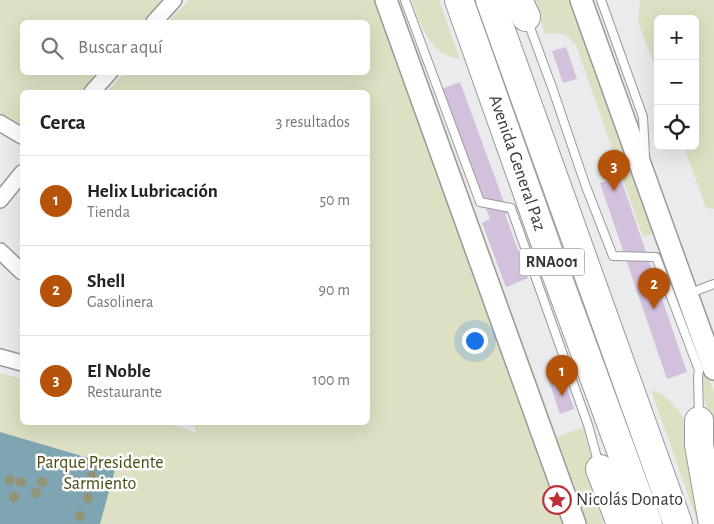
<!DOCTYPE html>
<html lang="es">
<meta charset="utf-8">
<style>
body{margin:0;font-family:"Alegreya Sans",sans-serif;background:#f6f6f6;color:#222}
.controls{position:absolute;right:15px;top:15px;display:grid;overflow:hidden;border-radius:8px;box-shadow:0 5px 20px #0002}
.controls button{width:45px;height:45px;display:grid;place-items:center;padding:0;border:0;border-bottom:1px solid #e0e0e0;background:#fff;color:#222;font:25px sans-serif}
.you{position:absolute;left:474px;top:340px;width:18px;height:18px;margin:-12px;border:4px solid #fff;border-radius:50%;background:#1a73e8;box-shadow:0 0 0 8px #1a73e833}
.badge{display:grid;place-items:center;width:32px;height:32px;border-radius:50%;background:#b45309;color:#fff;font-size:16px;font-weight:700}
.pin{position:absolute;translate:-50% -41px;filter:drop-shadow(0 1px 2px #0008)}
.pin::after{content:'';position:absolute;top:26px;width:18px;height:15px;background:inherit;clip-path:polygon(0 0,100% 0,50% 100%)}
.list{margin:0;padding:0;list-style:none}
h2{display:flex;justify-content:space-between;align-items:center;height:65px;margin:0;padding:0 20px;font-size:21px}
h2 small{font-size:16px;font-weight:400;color:#767676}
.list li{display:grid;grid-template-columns:32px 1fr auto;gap:15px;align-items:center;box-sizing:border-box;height:90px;padding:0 20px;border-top:1px solid #e0e0e0}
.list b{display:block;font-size:19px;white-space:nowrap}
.list p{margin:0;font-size:16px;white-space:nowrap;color:#767676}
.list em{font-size:16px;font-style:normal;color:#767676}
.icon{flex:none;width:28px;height:28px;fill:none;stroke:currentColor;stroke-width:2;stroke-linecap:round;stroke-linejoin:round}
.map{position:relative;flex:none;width:714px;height:524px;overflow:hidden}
.search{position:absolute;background:#fff;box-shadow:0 5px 20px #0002;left:20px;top:20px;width:350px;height:55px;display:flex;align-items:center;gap:12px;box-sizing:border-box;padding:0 18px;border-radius:8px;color:#767676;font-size:19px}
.panel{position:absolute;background:#fff;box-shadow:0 5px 20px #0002;left:20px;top:90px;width:350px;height:335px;border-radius:8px}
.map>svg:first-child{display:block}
.green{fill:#dee0c3}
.water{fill:#80a5b2}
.building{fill:#d3c0dd}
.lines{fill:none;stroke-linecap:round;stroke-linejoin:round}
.lane-casing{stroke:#98999a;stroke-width:10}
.street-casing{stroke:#98999a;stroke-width:18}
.secondary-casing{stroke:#98999a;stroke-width:24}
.highway-casing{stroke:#98999a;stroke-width:30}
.lane{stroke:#fff;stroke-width:8}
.street{stroke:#fff;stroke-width:15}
.secondary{stroke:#fff;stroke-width:21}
.highway{stroke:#fff;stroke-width:28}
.tree{fill:#939476}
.labels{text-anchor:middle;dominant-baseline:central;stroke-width:5;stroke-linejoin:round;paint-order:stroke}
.shield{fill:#fff;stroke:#727273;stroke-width:1}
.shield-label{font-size:16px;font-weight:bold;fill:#363637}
.street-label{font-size:18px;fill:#363637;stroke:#fff}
.park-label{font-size:18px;fill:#4b4c15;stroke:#fff}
.poi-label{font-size:18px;fill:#363637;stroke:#fff;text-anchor:start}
</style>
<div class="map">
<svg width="714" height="524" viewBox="0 0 714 524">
<rect width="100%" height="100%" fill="#eaebec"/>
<g class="green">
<path d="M0,0h162l-20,22h-120v50l76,1 -17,19h-59v34l-22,-13z"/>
<path d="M189,0h188l190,524h-567v-151l22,6v43l147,1 28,10 -4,-10 175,-1v-330h-261l17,-19 244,-1v-50h-200z"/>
<path d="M395,0h4l158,437 26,-10 8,29 4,32 8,36h-19z"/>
<path d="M411,0h28l21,59c-3,-1 -8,-1 -11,-3 -22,-8 -30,-37 -38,-56z"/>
<path d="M534,0h39l141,392v47c-1,-6 -2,-11 -3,-17 -3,-14 -13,-34 -7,-48l-50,-140 -11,3 -67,-192 -11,-11 -14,-1 -6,1z"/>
<path d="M640,0h74v209l-8,-1 -22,-62h11v-127h-37v57l-20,-54z"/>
<path d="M651,390c17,5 27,19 36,34l21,100h-10z"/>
</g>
<path class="water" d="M0,432l116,34 -16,58h-100z"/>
<g class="building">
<path d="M566,47l11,32 -14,4 -11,-32z"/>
<path d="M460,82l48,131 -3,1 23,64 -22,9 -24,-64 8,-4 -49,-130z"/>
<path d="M620,176l67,196 -20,7 -67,-196z"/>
<path d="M564,378l10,31 -14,5 -11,-32z"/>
</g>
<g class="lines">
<defs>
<g id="lane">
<path d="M405,0l75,202 31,6 77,217 11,40"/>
<path d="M601,0l42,117 2,38"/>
<path d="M528,22l25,68 32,94 28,72 43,1 43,113 -1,6 1,41"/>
<path d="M688,294l26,-10"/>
</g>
<g id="street">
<path d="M154,22l20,-22"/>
<path d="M92,92l18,-20"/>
<path d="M0,123l22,13"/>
<path d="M0,200l22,-27"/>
<path d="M0,251l22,21"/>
<path d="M0,357l22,6"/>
</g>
<g id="secondary">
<path d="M386,0l189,524"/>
<path d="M581,0l133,369"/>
</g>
<g id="highway">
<path d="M459,0l98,276 91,248"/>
<path d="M490,0l188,524"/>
<path d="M518,0l8,17"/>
<path d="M699,421v24l14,79"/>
<path d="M600,469l21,55"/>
</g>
</defs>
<use href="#lane" class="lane-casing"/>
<use href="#street" class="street-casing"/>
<use href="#secondary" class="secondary-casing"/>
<use href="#highway" class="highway-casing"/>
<use href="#lane" class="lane"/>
<use href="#street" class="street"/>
<use href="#secondary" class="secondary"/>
<use href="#highway" class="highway"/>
</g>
<g class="tree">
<circle cx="93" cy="466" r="5"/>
<circle cx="92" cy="476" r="5"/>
<circle cx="10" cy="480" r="5"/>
<circle cx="21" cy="482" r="5"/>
<circle cx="42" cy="482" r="5"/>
<circle cx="90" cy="488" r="5"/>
<circle cx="36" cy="493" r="5"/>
<circle cx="14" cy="497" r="5"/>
<circle cx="88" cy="498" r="5"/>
<circle cx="80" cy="516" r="5"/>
</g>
<defs>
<symbol id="sight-ring" viewBox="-11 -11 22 22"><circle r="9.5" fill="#fff" stroke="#be2f36" stroke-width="1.5"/><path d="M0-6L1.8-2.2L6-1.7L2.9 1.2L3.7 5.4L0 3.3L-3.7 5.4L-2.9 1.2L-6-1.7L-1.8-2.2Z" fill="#be2f36"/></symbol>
</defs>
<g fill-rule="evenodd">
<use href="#sight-ring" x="541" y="484" width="32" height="32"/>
</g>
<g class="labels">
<rect class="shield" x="519.5" y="248.5" width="65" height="27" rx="4"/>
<g class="shield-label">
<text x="552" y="262">RNA001</text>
</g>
<g class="street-label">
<text transform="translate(517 163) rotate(71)">Avenida General Paz</text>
</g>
<g class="park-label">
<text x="100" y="463">Parque Presidente<tspan x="100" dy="21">Sarmiento</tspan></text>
</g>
<g class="poi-label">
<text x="576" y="500">Nicolás Donato</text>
</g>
</g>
</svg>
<div class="controls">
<button>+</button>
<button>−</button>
<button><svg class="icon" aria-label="locate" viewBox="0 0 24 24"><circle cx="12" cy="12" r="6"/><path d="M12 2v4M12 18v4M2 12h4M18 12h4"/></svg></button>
</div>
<div class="you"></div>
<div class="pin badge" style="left:562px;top:396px">1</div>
<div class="pin badge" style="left:654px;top:309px">2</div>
<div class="pin badge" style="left:614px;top:191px">3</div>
<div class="search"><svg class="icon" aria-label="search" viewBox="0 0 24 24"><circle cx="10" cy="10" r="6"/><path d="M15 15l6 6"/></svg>Buscar aquí</div>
<section class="panel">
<h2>Cerca<small>3 resultados</small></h2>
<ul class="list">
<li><span class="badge">1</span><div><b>Helix Lubricación</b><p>Tienda</p></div><em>50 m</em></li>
<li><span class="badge">2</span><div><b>Shell</b><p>Gasolinera</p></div><em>90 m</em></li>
<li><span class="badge">3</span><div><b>El Noble</b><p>Restaurante</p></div><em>100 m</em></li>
</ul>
</section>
</div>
